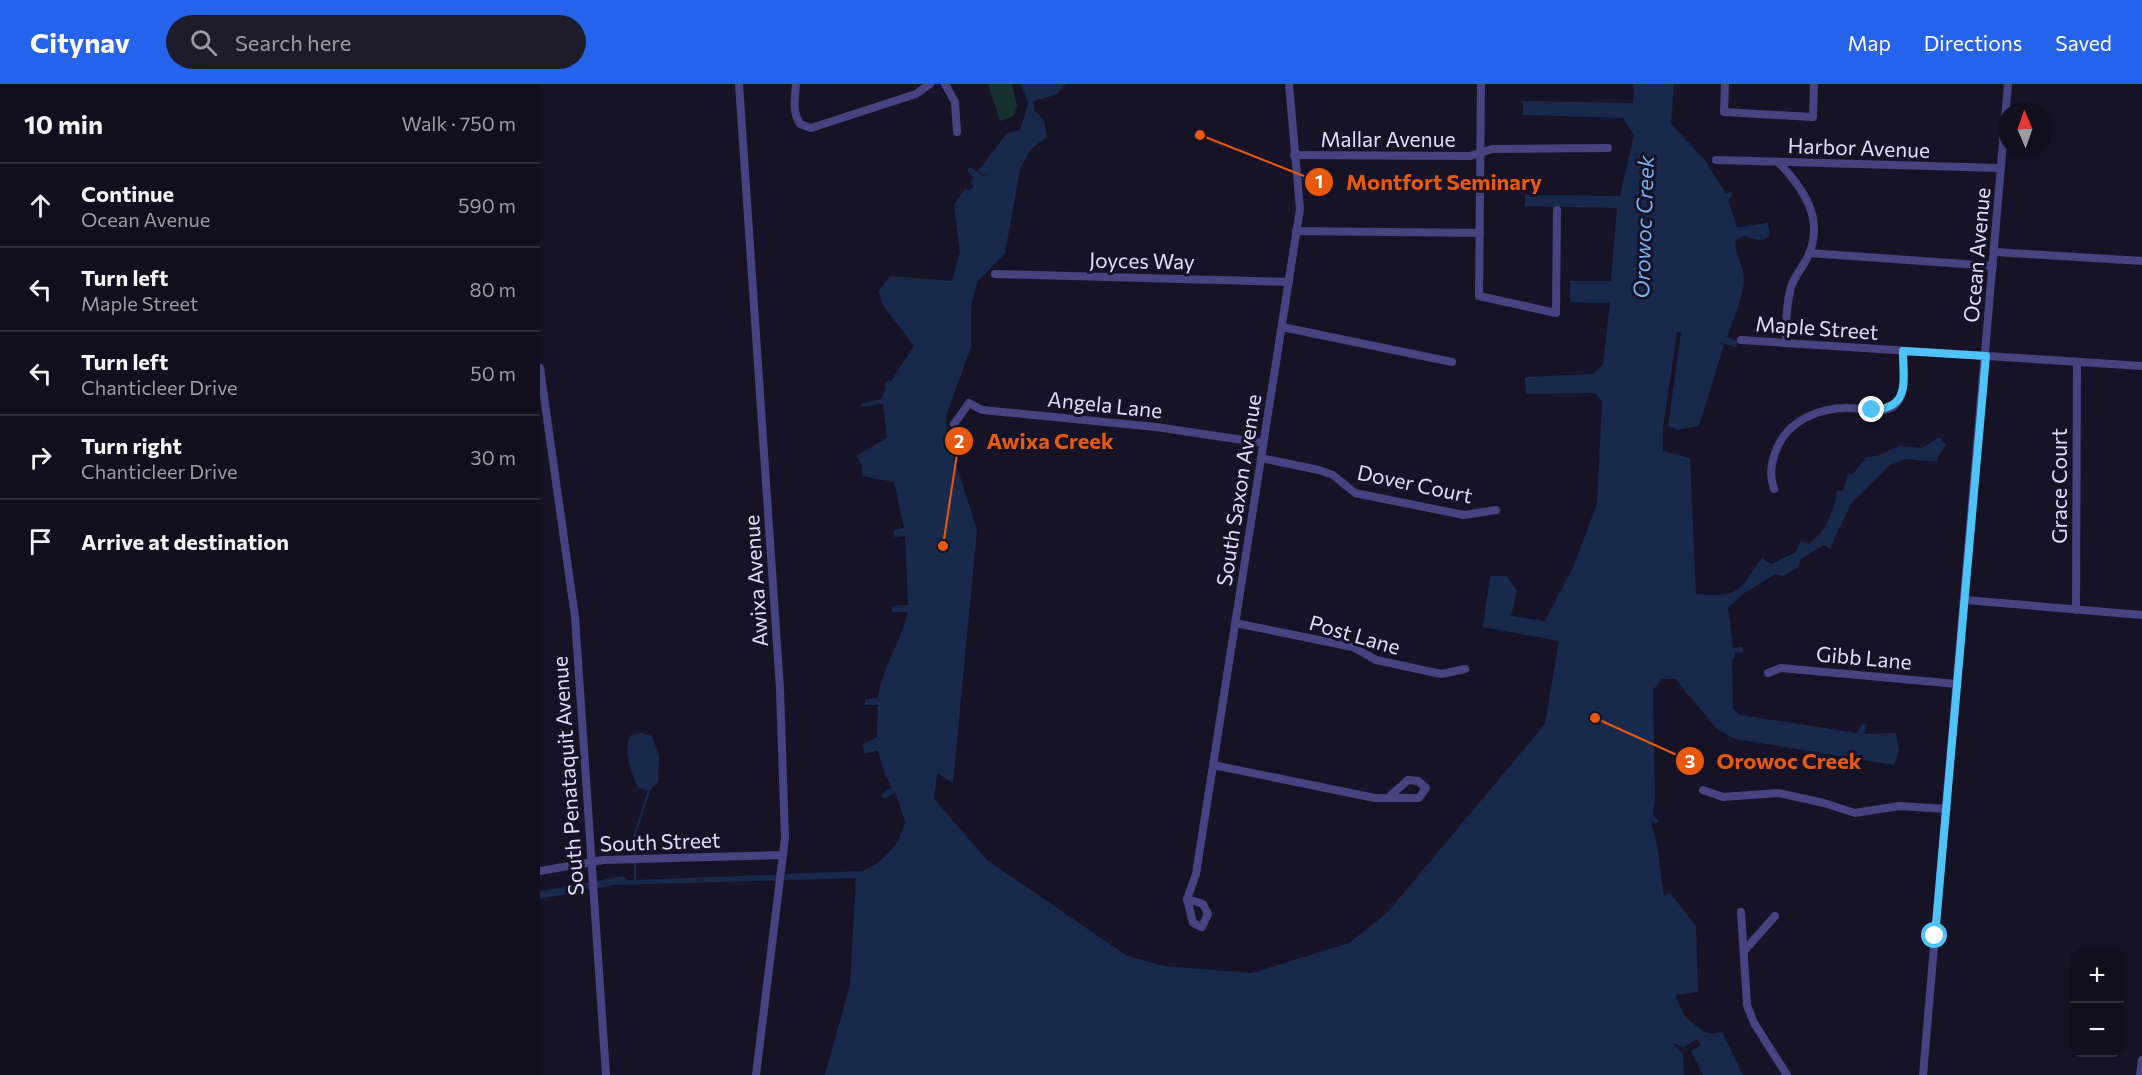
<!DOCTYPE html>
<meta charset="utf-8">
<style>
body{margin:0;font-family:Commissioner,sans-serif;background:#1e1c2a;color:#f1f3f6}
.controls{position:absolute;right:18px;bottom:18px;display:grid;overflow:hidden;border-radius:12px;box-shadow:0 6px 24px #0002}
.controls button{width:54px;height:54px;display:grid;place-items:center;padding:0;border:0;border-bottom:2px solid #302e3b;background:#110e1d;color:#f1f3f6;font:30px sans-serif}
.compass{position:absolute;left:1458px;top:18px;width:54px;height:54px;border-radius:50%;background:#110e1d;box-shadow:0 6px 24px #0002;rotate:358deg}
.stop{position:absolute;width:18px;height:18px;margin:-14px;border:4px solid #4fc3f7;border-radius:50%;background:#fff}
.stop.end{background:#4fc3f7;border-color:#fff;box-shadow:0 2px 6px #0008}
.list{margin:0;padding:0;list-style:none}
h2{display:flex;justify-content:space-between;align-items:center;height:78px;margin:0;padding:0 24px;font-size:26px}
h2 small{font-size:20px;font-weight:400;color:#9c9ca4}
.list li{display:grid;grid-template-columns:39px 1fr auto;gap:18px;align-items:center;box-sizing:border-box;height:84px;padding:0 24px;border-top:2px solid #302e3b}
.list b{display:block;font-size:22px;white-space:nowrap}
.list p{margin:0;font-size:20px;white-space:nowrap;color:#9c9ca4}
.list em{font-size:20px;font-style:normal;color:#9c9ca4}
.icon{flex:none;width:33px;height:33px;fill:none;stroke:currentColor;stroke-width:2;stroke-linecap:round;stroke-linejoin:round}
.map{position:relative;flex:none;width:1602px;height:991px;overflow:hidden}
header{display:flex;align-items:center;gap:36px;box-sizing:border-box;height:84px;padding:0 30px;background:#2563eb;color:#fff}
header strong{font-size:28px}
nav{display:flex;gap:33px;margin-inline-start:auto;font-size:21px}
.search{width:420px;height:54px;background:#1e1c2a;display:flex;align-items:center;gap:15px;box-sizing:border-box;padding:0 21px;border-radius:33px;color:#9c9ca4;font-size:22px}
main{display:flex}
aside{flex:1;background:#110e1d}
.map>svg:first-child{display:block}
.green{fill:#173030}
.water{fill:#172a4c}
.lines{fill:none;stroke-linecap:round;stroke-linejoin:round}
.stream{stroke:#172a4c;stroke-width:2}
.canal{stroke:#172a4c;stroke-width:7}
.minor{stroke:#474381;stroke-width:8}
.route{stroke:#4fc3f7;stroke-width:8}
.labels{text-anchor:middle;dominant-baseline:central;stroke-width:6;stroke-linejoin:round;paint-order:stroke}
.street-label{font-size:21px;fill:#e1ddfb;stroke:#171327}
.water-label{font-size:22px;font-style:italic;fill:#76b3f0;stroke:#171327}
.leader{fill:none;stroke:#e8590c;stroke-width:2}
.callout-dot{fill:#e8590c;stroke:#171327;stroke-width:2}
.mark-label{font-size:18px;text-anchor:middle;font-weight:bold;fill:#fff}
.callout-label{font-size:22px;text-anchor:middle;font-weight:bold;fill:#e8590c;stroke:#171327;stroke-width:6;stroke-linejoin:round;paint-order:stroke}
</style>
<header>
<strong>Citynav</strong>
<div class="search"><svg class="icon" aria-label="search" viewBox="0 0 24 24"><circle cx="10" cy="10" r="6"/><path d="M15 15l6 6"/></svg>Search here</div>
<nav><a>Map</a><a>Directions</a><a>Saved</a></nav>
</header>
<main>
<aside>
<h2>10 min<small>Walk · 750 m</small></h2>
<ul class="list">
<li><svg class="icon" aria-label="ahead" viewBox="0 0 24 24"><path d="M12 20V5M6 11l6-6 6 6"/></svg><div><b>Continue</b><p>Ocean Avenue</p></div><em>590 m</em></li>
<li><svg class="icon" aria-label="left" viewBox="0 0 24 24"><path d="M17 20v-9H6M10 6l-5 5 5 5"/></svg><div><b>Turn left</b><p>Maple Street</p></div><em>80 m</em></li>
<li><svg class="icon" aria-label="left" viewBox="0 0 24 24"><path d="M17 20v-9H6M10 6l-5 5 5 5"/></svg><div><b>Turn left</b><p>Chanticleer Drive</p></div><em>50 m</em></li>
<li><svg class="icon" aria-label="right" viewBox="0 0 24 24"><path d="M7 20v-9h11M14 6l5 5-5 5"/></svg><div><b>Turn right</b><p>Chanticleer Drive</p></div><em>30 m</em></li>
<li><svg class="icon" aria-label="arrive" viewBox="0 0 24 24"><path d="M6 21V4h12l-3 4 3 4H6"/></svg><div><b>Arrive at destination</b></div></li>
</ul>
</aside>
<div class="map">
<svg width="1602" height="991" viewBox="0 0 1602 991">
<rect width="100%" height="100%" fill="#171327"/>
<path class="green" d="M448,0h24l5,23 -4,9 -13,5z"/>
<g class="water">
<path d="M481,0h45l-11,11 -21,6v9l10,10 3,17 -16,12 -11,20 -15,84 -28,29 -6,26v39l-25,69 1,20 30,94 -24,253 -16,-10 -3,26 53,61 140,96 37,10 88,7 97,-30 38,-30 158,-189 14,-83 -76,-14 7,-51h17l10,15 -6,25 34,5 29,-56 23,-61 5,-103 -7,-8 -69,1 -1,-17 67,-3 11,-10 7,-61 -40,-1v-21h41l6,-73 -92,-2v-11l95,1 14,-61 -11,-17 -100,-3v-14l110,2 1,-19h40l-3,40 34,36 21,34 5,-3 2,3 -5,6 9,27 31,-4 2,12c-7,8 -17,4 -26,1l-8,4c-3,11 7,24 8,37 0,21 -11,41 -17,60l11,4 -2,6 -18,-5 6,3 -25,81 -22,4 -9,-4 13,-93 -4,-1 -14,95v24l27,7 6,136c45,3 41,-1 66,-36l9,6 25,-12 5,-11 8,3c16,-12 26,-34 28,-53h6l5,-17h5l13,-17 11,-1 23,-10 22,2 18,-11 6,8 -8,11 -1,6 -30,-3 -17,6 -38,37 -22,46 -6,-3 -23,14 -2,8 -16,9 -8,-2 -32,20 -15,14 5,40 9,-1 1,5 -8,1v6h-3l1,50 7,6 117,18 5,-9 5,1 -3,9 32,-1 3,18 -5,14 -159,-26 -18,-10 -42,-50h-13l-9,11 2,108 -2,17 6,6 -3,3 -5,-3 6,24 7,51 6,-3 26,33 2,66 -22,3v3l9,19 19,15 8,2 10,-2 21,43h-40l-12,-24 10,-6 -4,-6 -13,8 -12,-4 11,11 1,21h-859l25,-90 6,-107 -242,7 -74,14v-4l71,-14 251,-10c20,-7 40,-29 43,-50l-10,-29 -11,7 -3,-4 11,-8 -8,-15 -6,-22 -13,4 -3,-9 15,-8 1,-32h-13v-6l13,-1c4,-30 23,-56 30,-86h-16v-6l16,-1 -3,-69 -11,1v-7l10,-2 -10,-46 -32,-6v-10l-6,-10 31,-18 -4,-34 -22,3v-3l20,-5 5,-11 -2,-2 4,-6 3,1 23,-35 -32,-42 -3,-13 11,-15 62,5 8,-29 -6,-47 11,-16 5,1 4,-4 -4,-3 3,-5 3,1 -9,-8 3,-4 15,10 5,-8 -5,7 -7,-5 29,-38 13,-2 8,-28z"/>
<path d="M101,649l11,3 7,20 -1,26 -9,9 -11,-3c-6,-14 -16,-38 -7,-53z"/>
</g>
<g class="lines">
<path class="stream" d="M95,796v-46l14,-43"/>
<path class="canal" d="M0,811l82,-15"/>
<g class="minor">
<path d="M199,0l41,605 5,149 -29,237"/>
<path d="M256,0c-1,14 -4,27 4,40l11,4 105,-34 14,-10"/>
<path d="M405,0l10,18 2,30"/>
<path d="M941,0l-2,212 77,17 1,-103"/>
<path d="M1185,0l-1,28 89,5 1,-33"/>
<path d="M754,71l176,1 22,-7 116,-1"/>
<path d="M1176,76l285,8"/>
<path d="M1238,78c25,25 46,56 31,92 -5,12 -14,21 -18,33 -5,19 -5,37 -5,56"/>
<path d="M756,147l184,2"/>
<path d="M1455,168l147,9"/>
<path d="M1269,169l184,13"/>
<path d="M455,190l294,8"/>
<path d="M742,243l170,35"/>
<path d="M1201,256l401,26"/>
<path d="M0,284l35,249 31,458"/>
<path d="M414,340l15,-21 13,7 174,17 107,16"/>
<path d="M721,374l58,12 14,5 22,18 109,22 32,-5"/>
<path d="M1234,405c-5,-15 -3,-26 3,-41 12,-28 43,-41 73,-40 13,0 34,7 45,-3 13,-11 8,-38 8,-54"/>
<path d="M1425,516l177,15"/>
<path d="M1536,526l1,-248"/>
<path d="M695,539l118,24 23,13 65,14 24,-5"/>
<path d="M1228,589l13,-5 176,16"/>
<path d="M673,681l162,33h44l7,-10 -8,-7 -10,-1 -18,16"/>
<path d="M1163,706l20,7 55,-4 46,10 31,10 44,-7 48,3"/>
<path d="M0,787l63,-11 179,-5"/>
<path d="M647,815l16,5 5,10 -6,13 -9,-4 -6,-24 9,-25 104,-665 -11,-125"/>
<path d="M1201,828l6,93 7,18 33,52"/>
<path d="M1204,867l31,-35"/>
<path d="M1383,991l85,-991"/>
<path d="M1600,991l2,-15"/>
</g>
</g>
<g class="lines">
<path class="route" d="M1332,326c39,-2 31,-29 31,-59l83,5 -51,580"/>
</g>
<g class="labels">
<g class="street-label">
<text x="848" y="54">Mallar Avenue</text>
<text transform="translate(1319 63) rotate(2)">Harbor Avenue</text>
<text transform="translate(1436 171) rotate(-85)">Ocean Avenue</text>
<text transform="translate(602 176) rotate(1)">Joyces Way</text>
<text transform="translate(1277 243) rotate(4)">Maple Street</text>
<text transform="translate(565 320) rotate(6)">Angela Lane</text>
<text transform="translate(875 399) rotate(12)">Dover Court</text>
<text transform="translate(1518 402) rotate(-90)">Grace Court</text>
<text transform="translate(698 406) rotate(-81)">South Saxon Avenue</text>
<text transform="translate(215 497) rotate(-94)">Awixa Avenue</text>
<text transform="translate(815 550) rotate(16)">Post Lane</text>
<text transform="translate(1324 573) rotate(5)">Gibb Lane</text>
<text transform="translate(27 692) rotate(-94)">South Penataquit Avenue</text>
<text transform="translate(120 757) rotate(-2)">South Street</text>
</g>
<g class="water-label">
<text transform="translate(1103 143) rotate(-88)">Orowoc Creek</text>
</g>
</g>
<path class="leader" d="M660 51L779 98M403 462L419 357M1055 634L1150 677"/>
<g class="callout-dot">
<circle cx="660" cy="51" r="6"/>
<circle cx="403" cy="462" r="6"/>
<circle cx="1055" cy="634" r="6"/>
<circle cx="779" cy="98" r="15"/>
<circle cx="419" cy="357" r="15"/>
<circle cx="1150" cy="677" r="15"/>
</g>
<g class="mark-label">
<text x="779" y="104">1</text>
<text x="419" y="364">2</text>
<text x="1150" y="684">3</text>
</g>
<g class="callout-label">
<text x="904" y="106">Montfort Seminary</text>
<text x="510" y="365">Awixa Creek</text>
<text x="1249" y="685">Orowoc Creek</text>
</g>
</svg>
<div class="controls">
<button>+</button>
<button>−</button>
</div>
<svg class="compass" viewBox="-18 -18 36 36"><path d="M0-13l5 13h-10z" fill="#e53935"/><path d="M0 13l5-13h-10z" fill="#9c9ca4"/></svg>
<div class="stop" style="left:1395px;top:852px"></div>
<div class="stop end" style="left:1332px;top:326px"></div>
</div>
</main>
